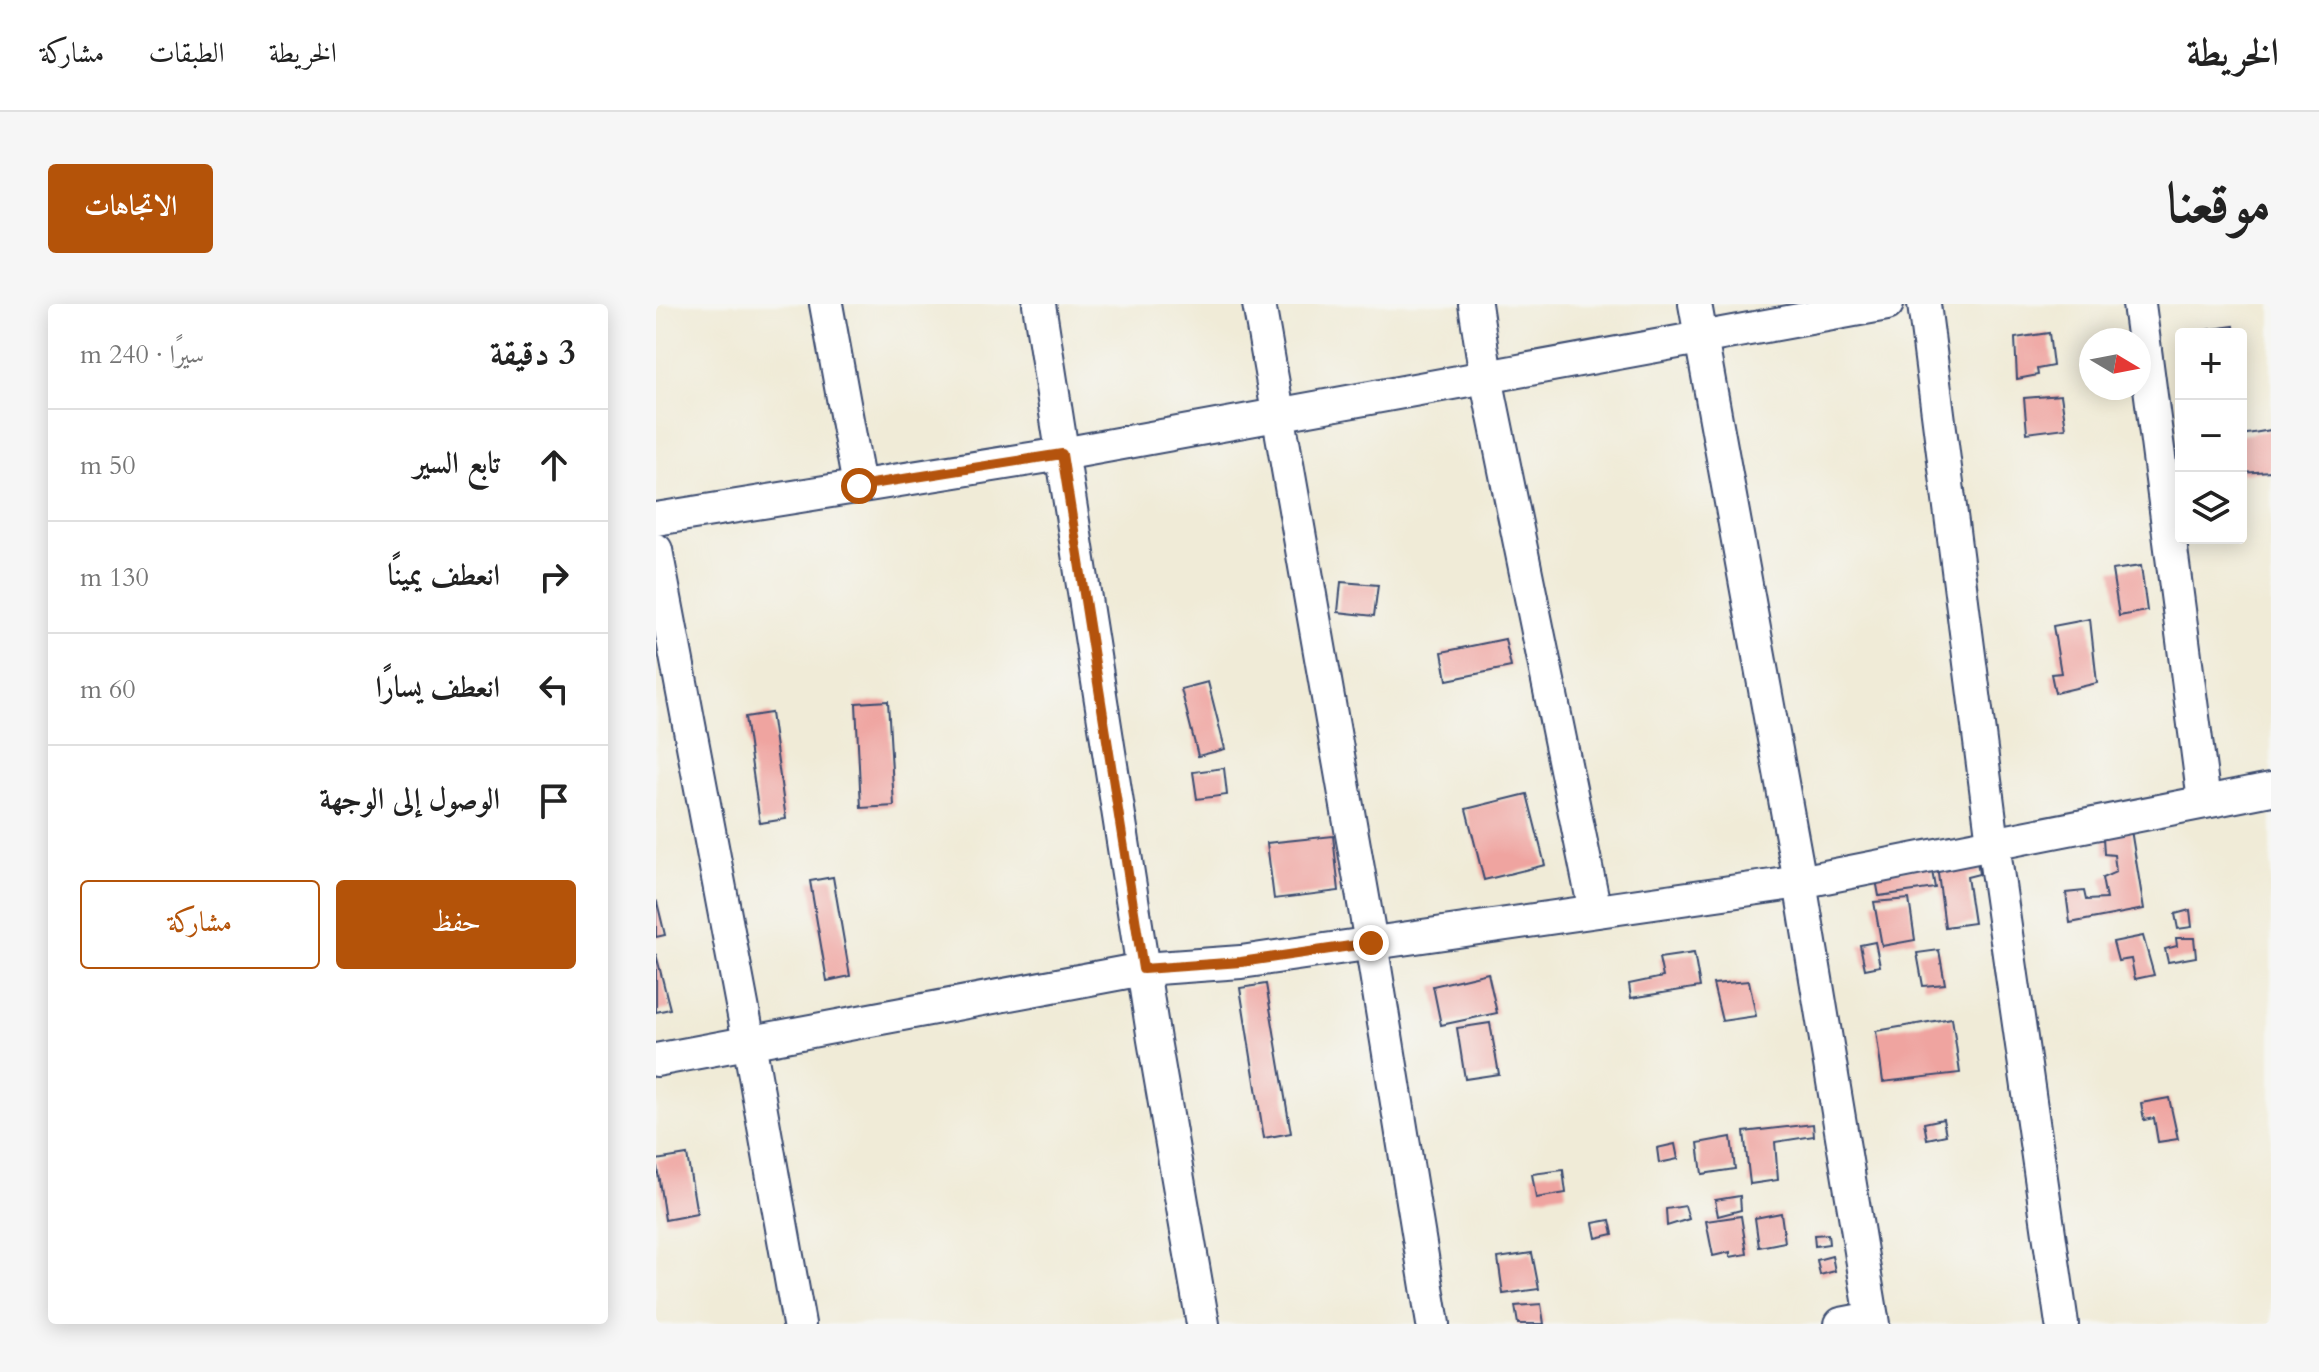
<!DOCTYPE html>
<html lang="ar">
<meta charset="utf-8">
<style>
body{margin:0;font-family:Cardo,Amiri,serif;background:#f6f6f6;color:#222;direction:rtl}
.controls{position:absolute;right:24px;top:24px;display:grid;overflow:hidden;border-radius:8px;box-shadow:0 4px 20px #0003}
.controls button{width:72px;height:72px;display:grid;place-items:center;padding:0;border:0;border-bottom:2px solid #e0e0e0;background:#fff;color:#222;font:40px sans-serif}
.compass{position:absolute;left:1423px;top:24px;width:72px;height:72px;border-radius:50%;background:#fff;box-shadow:0 4px 20px #0003;rotate:100deg}
.stop{position:absolute;width:24px;height:24px;margin:-18px;border:6px solid #b45309;border-radius:50%;background:#fff}
.stop.end{background:#b45309;border-color:#fff;box-shadow:0 2px 8px #0008}
.list{margin:0;padding:0;list-style:none}
h2{display:flex;justify-content:space-between;align-items:center;height:104px;margin:0;padding:0 32px;font-size:34px}
h2 small{font-size:26px;font-weight:400;color:#767676}
.list li{display:grid;grid-template-columns:52px 1fr auto;gap:24px;align-items:center;box-sizing:border-box;height:112px;padding:0 32px;border-top:2px solid #e0e0e0}
.list b{display:block;font-size:30px;white-space:nowrap}
.list em{font-size:26px;font-style:normal;color:#767676}
.actions{display:flex;gap:16px;padding:24px 32px}
.actions a{flex:1;padding:18px 0;border:2px solid #b45309;border-radius:8px;text-align:center;font-size:28px;color:#b45309}
.actions .main{background:#b45309;color:#fff}
.icon{flex:none;width:44px;height:44px;fill:none;stroke:currentColor;stroke-width:2;stroke-linecap:round;stroke-linejoin:round}
.map{position:relative;flex:none;width:1615px;height:1020px;overflow:hidden;direction:ltr;border-radius:8px}
header{display:flex;align-items:center;gap:48px;box-sizing:border-box;height:112px;padding:0 40px;background:#fff;border-bottom:2px solid #e0e0e0}
header strong{font-size:38px}
nav{display:flex;gap:44px;margin-inline-start:auto;font-size:28px}
.intro{display:flex;align-items:center;justify-content:space-between;box-sizing:border-box;height:192px;padding:0 48px}
h1{margin:0;font-size:56px}
.button{padding:20px 36px;border-radius:8px;background:#b45309;color:#fff;font-size:28px;font-weight:700}
main{display:flex;gap:48px;padding:0 48px}
aside{flex:1;background:#fff;border-radius:8px;box-shadow:0 4px 20px #0003}
.map>svg:first-child{display:block}
.building{fill:#efa4a0}
.lines{fill:none;stroke-linecap:round;stroke-linejoin:round}
.minor-casing{stroke:#3b4b70;stroke-width:36}
.minor{stroke:#fff;stroke-width:32}
.route{stroke:#b45309;stroke-width:10}
</style>
<header>
<strong>الخريطة</strong>
<nav><a>الخريطة</a><a>الطبقات</a><a>مشاركة</a></nav>
</header>
<div class="intro"><h1>موقعنا</h1><a class="button">الاتجاهات</a></div>
<main>
<div class="map">
<svg width="1615" height="1020" viewBox="0 0 1615 1020">
<rect width="100%" height="100%" fill="#f6f6f2"/>
<filter id="ink" filterUnits="userSpaceOnUse"><feTurbulence type="fractalNoise" baseFrequency=".0125" numOctaves="2"/><feDisplacementMap in="SourceGraphic" scale="16" xChannelSelector="R" yChannelSelector="G"/><feConvolveMatrix kernelMatrix="1 2 1 2 8 2 1 2 1" color-interpolation-filters="sRGB"/></filter>
<filter id="wash" filterUnits="userSpaceOnUse"><feTurbulence type="fractalNoise" baseFrequency=".006" numOctaves="4" result="noise"/><feDisplacementMap in="SourceGraphic" scale="32" xChannelSelector="R" yChannelSelector="G"/><feGaussianBlur stdDeviation="1.8" result="paint"/><feColorMatrix in="noise" values="0 0 0 0 0 0 0 0 0 0 0 0 0 0 0 0 0 1.4 0 .05"/><feComposite in="paint" operator="in"/></filter>
<g filter="url(#wash)">
<rect width="100%" height="100%" fill="#f0ebd7"/>
<g id="blocks">
<g class="building">
<path d="M1578,22l1,8h-30v-4z"/>
<path d="M1393,29l4,33 -16,3 1,6 -21,4 -2,-41z"/>
<path d="M1405,91l5,33 -39,5 -3,-35z"/>
<path d="M1615,126v41l-30,2v-38z"/>
<path d="M1485,262l6,45 -28,5 -7,-46z"/>
<path d="M685,278l37,3 -4,31 -36,-4z"/>
<path d="M1434,315l7,64 -42,10 -4,-19 10,-1 -8,-47z"/>
<path d="M849,335l6,28 -64,13 -5,-28z"/>
<path d="M552,378l17,67 -27,7 -17,-67z"/>
<path d="M232,397l6,105 -33,2 -5,-105z"/>
<path d="M115,409l15,106 -26,4 -15,-106z"/>
<path d="M568,464l3,27 -30,4 -4,-27z"/>
<path d="M871,490l18,71 -61,15 -18,-71z"/>
<path d="M1475,526l13,79 -74,14 -4,-30 18,-2 2,9 20,-1 -4,-21 14,-6 -2,-17 -10,-1 -1,-17z"/>
<path d="M677,532l6,55 -65,8 -7,-56z"/>
<path d="M1321,557l2,13 -12,3 7,46 -29,4 -8,-61z"/>
<path d="M1275,561l4,23 -56,8 -4,-22z"/>
<path d="M177,573l17,99 -23,5 -17,-100z"/>
<path d="M1253,595l6,41 -33,6 -8,-44z"/>
<path d="M1,598l8,33 -9,2v-34z"/>
<path d="M1534,606l2,17 -14,2 -3,-15z"/>
<path d="M1487,632l11,39 -19,4 -4,-20 -13,2 -5,-19z"/>
<path d="M1520,634h18l2,19 -28,5 -3,-13 12,-3z"/>
<path d="M1219,638l5,24 -15,3 -5,-24z"/>
<path d="M1283,646l6,34 -22,2 -6,-33z"/>
<path d="M1038,649l6,34 -69,11 -2,-14 34,-7 -4,-19z"/>
<path d="M0,650l14,55 -14,3z"/>
<path d="M832,669l9,40 -56,12 -8,-39z"/>
<path d="M1093,677l7,35 -34,5 -9,-37z"/>
<path d="M610,680l25,149 -27,5 -24,-150z"/>
<path d="M1296,714l8,55 -77,9 -7,-51z"/>
<path d="M834,719l9,51 -34,5 -8,-51z"/>
<path d="M1513,794l9,41 -20,3 -4,-24 -10,2 -3,-17z"/>
<path d="M1287,815l3,16 -19,4 -3,-16z"/>
<path d="M1157,820l1,12 -39,6 3,38 -28,4 -6,-52z"/>
<path d="M1075,833l4,32 -33,5 -4,-31z"/>
<path d="M1019,840l3,15 -19,4 -2,-15z"/>
<path d="M31,851l10,59 -32,6 -9,-60z"/>
<path d="M907,866l3,23 -30,5 -4,-24z"/>
<path d="M1084,892l1,14 -23,6 -3,-16z"/>
<path d="M1029,902l4,13 -22,7 -1,-17z"/>
<path d="M1125,909l4,29 -26,5 -4,-29z"/>
<path d="M1085,912l6,38 -17,3v-5l-17,4 -7,-35z"/>
<path d="M954,916l3,14 -17,4 -3,-15z"/>
<path d="M1172,930l1,10 -14,2 -1,-11z"/>
<path d="M876,949l7,36 -36,5 -5,-36z"/>
<path d="M1176,952l3,15 -15,4 -3,-15z"/>
<path d="M885,1000l3,20h-26l-3,-18z"/>
</g>
</g>
</g>
<g filter="url(#ink)">
<use href="#blocks" fill-opacity="0" stroke="#3b4b70" stroke-width="2"/>
<g class="lines">
<defs>
<g id="minor">
<path d="M170,0l33,182"/>
<path d="M383,0l115,736 49,284"/>
<path d="M603,0l112,639 62,381"/>
<path d="M819,0l11,73 109,534"/>
<path d="M1039,0l105,578 73,442"/>
<path d="M1268,0l69,539 69,481"/>
<path d="M1483,0l65,497"/>
<path d="M0,215l406,-65 825,-150"/>
<path d="M0,246l93,492 50,282"/>
<path d="M0,756l487,-91 98,-7 559,-80 471,-93"/>
<path d="M1185,1020l31,-6"/>
</g>
</defs>
<use href="#minor" class="minor-casing"/>
<use href="#minor" class="minor"/>
</g>
</g>
<g class="lines" filter="url(#ink)">
<path class="route" d="M203,182l203,-32 81,515 98,-7 130,-19"/>
</g>
</svg>
<div class="controls">
<button>+</button>
<button>−</button>
<button><svg class="icon" aria-label="layers" viewBox="0 0 24 24"><path d="M12 4l9 5-9 5-9-5zM3 14l9 5 9-5"/></svg></button>
</div>
<svg class="compass" viewBox="-18 -18 36 36"><path d="M0-13l5 13h-10z" fill="#e53935"/><path d="M0 13l5-13h-10z" fill="#767676"/></svg>
<div class="stop" style="left:203px;top:182px"></div>
<div class="stop end" style="left:715px;top:639px"></div>
</div>
<aside>
<h2>3 دقيقة<small>سيرًا · 240 m</small></h2>
<ul class="list">
<li><svg class="icon" aria-label="ahead" viewBox="0 0 24 24"><path d="M12 20V5M6 11l6-6 6 6"/></svg><div><b>تابع السير</b></div><em>50 m</em></li>
<li><svg class="icon" aria-label="right" viewBox="0 0 24 24"><path d="M7 20v-9h11M14 6l5 5-5 5"/></svg><div><b>انعطف يمينًا</b></div><em>130 m</em></li>
<li><svg class="icon" aria-label="left" viewBox="0 0 24 24"><path d="M17 20v-9H6M10 6l-5 5 5 5"/></svg><div><b>انعطف يسارًا</b></div><em>60 m</em></li>
<li><svg class="icon" aria-label="arrive" viewBox="0 0 24 24"><path d="M6 21V4h12l-3 4 3 4H6"/></svg><div><b>الوصول إلى الوجهة</b></div></li>
</ul>
<div class="actions"><a class="main">حفظ</a><a>مشاركة</a></div>
</aside>
</main>
